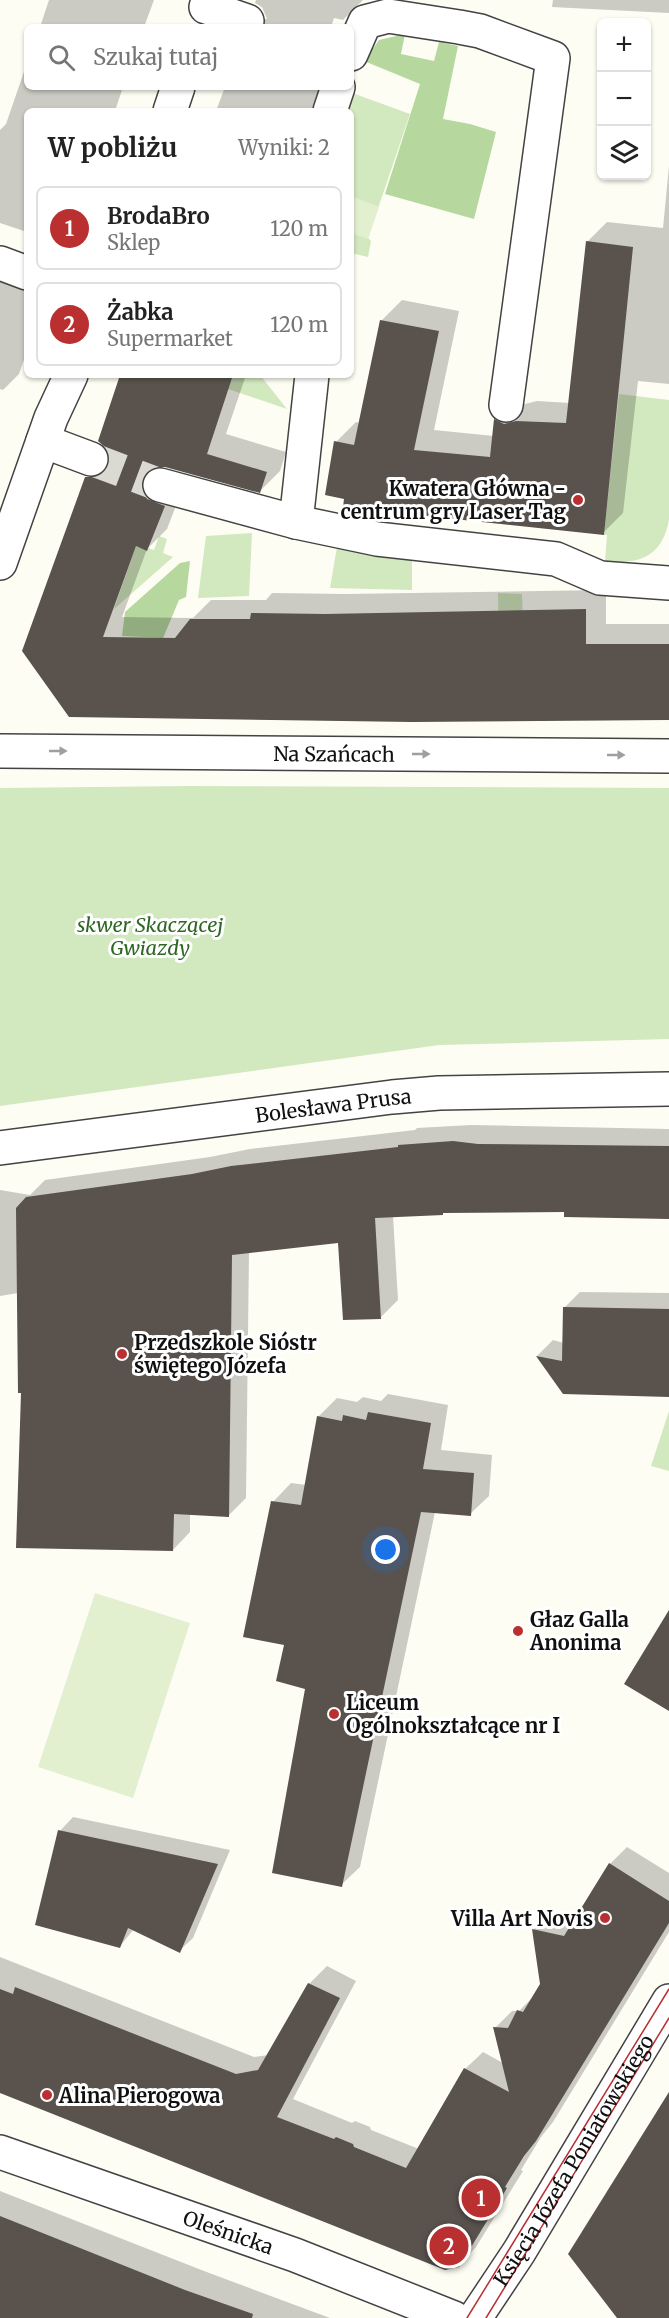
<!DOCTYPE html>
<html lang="pl">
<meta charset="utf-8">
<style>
body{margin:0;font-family:Merriweather,serif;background:#f2f2f2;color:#222}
.controls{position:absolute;right:18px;top:18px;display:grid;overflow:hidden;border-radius:9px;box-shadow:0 2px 4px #0004}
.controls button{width:54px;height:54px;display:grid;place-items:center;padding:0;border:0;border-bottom:2px solid #e0e0e0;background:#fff;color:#222;font:30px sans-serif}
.you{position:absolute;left:386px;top:1550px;width:21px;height:21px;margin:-15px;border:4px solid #fff;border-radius:50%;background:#1a73e8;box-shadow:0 0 0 9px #1a73e833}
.badge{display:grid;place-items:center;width:39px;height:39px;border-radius:50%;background:#ba2f2f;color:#fff;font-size:20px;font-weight:700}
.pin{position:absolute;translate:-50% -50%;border:3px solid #fff;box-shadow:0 2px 6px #0006}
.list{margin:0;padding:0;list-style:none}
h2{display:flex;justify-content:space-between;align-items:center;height:78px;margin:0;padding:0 24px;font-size:26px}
h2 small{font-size:20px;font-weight:400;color:#767676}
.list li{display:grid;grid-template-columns:39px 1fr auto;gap:18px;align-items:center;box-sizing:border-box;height:84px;margin:0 12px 12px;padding:0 12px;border:2px solid #e0e0e0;border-radius:9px}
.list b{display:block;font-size:22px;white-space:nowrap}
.list p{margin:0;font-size:20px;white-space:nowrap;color:#767676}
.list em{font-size:20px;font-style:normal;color:#767676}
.icon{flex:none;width:33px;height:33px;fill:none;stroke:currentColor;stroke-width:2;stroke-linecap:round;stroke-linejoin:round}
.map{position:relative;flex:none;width:669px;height:2318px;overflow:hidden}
.search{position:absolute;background:#fff;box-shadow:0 2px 4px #0004;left:24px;top:24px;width:330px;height:66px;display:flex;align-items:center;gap:15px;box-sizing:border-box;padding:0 21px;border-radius:9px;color:#767676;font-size:22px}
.panel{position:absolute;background:#fff;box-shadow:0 2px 4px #0004;left:24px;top:108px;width:330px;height:270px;border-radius:9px}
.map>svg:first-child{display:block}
.green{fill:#d2e8bf}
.forest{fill:#b6d89f}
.pitch{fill:#e3f0d0}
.shadow{fill:#0003}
.building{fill:#59524d}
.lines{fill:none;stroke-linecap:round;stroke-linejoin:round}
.minor-tunnel{stroke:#dad9d2;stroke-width:33;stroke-dasharray:33 16;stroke-linecap:butt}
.minor-casing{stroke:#434343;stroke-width:36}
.minor{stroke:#fff;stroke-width:33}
.tram{stroke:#ba2f2f;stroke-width:1.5}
.oneway{fill:#9f9f9f}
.poi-dot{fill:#ba2f2f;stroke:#fff;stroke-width:2}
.labels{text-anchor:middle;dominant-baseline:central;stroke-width:6;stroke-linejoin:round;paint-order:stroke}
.poi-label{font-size:20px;font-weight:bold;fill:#101010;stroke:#fff;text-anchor:start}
.street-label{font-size:20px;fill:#101010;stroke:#fff}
.park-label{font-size:20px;font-style:italic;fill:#2e6623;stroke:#fff}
</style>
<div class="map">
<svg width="669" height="2318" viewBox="0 0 669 2318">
<rect width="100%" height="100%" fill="#fefdf4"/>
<g class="green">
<path d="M347,91l63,23 -42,124 3,3 -3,16 -17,-4v-142h-10z"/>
<path d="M233,375h27l27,34 -59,-20z"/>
<path d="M619,394l50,6v119c-6,37 -29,46 -64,42l2,-26h-3z"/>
<path d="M252,533l-3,63 -51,2 8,-62z"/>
<path d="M159,536l8,3 -4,14 10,4 -59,52 22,-63 11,4 1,-2 6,2z"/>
<path d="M337,547l75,11v32l-82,-2z"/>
<path d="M498,593l24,1 2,59h-25z"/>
<path d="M190,786l479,2v251l-230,6 -439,61v-318z"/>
<path d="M669,1411v60l-18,-5z"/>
</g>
<g class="forest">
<path d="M405,34l-4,20 33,7 5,-19 19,4 -15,73 27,5 26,8 -22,87 -89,-25 35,-110 -56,-23 15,-21z"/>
<path d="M190,561l-4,36 -7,3 -16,38 -41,-2 3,-24 55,-49z"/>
</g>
<g class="pitch">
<path d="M351,196l28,11 -11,32 -17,-6z"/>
<path d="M95,1593l95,30 -57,175 -95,-31z"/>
</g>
<g class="shadow">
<path d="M49,0h105l-10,27h-104z"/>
<path d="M256,0h107l-20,20 -9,-2 -3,9h-77l8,-8h5l-5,-12 -7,-4z"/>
<path d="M553,0h116v13l-117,-6z"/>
<path d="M27,63v24h96l-8,24h-88v121l-27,-9v-93l6,-6z"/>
<path d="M225,87h106l-9,24h-106z"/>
<path d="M669,166v218l-31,-3 -15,132 -20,20 -267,-91 20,-20 4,1 21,-102 21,-21 57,11 -25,119 60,6 2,-16 20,-20 9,4 12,-3 33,2 17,-161 20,-20 56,6z"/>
<path d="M0,263l27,10v78l-8,23 -16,16 -3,-1z"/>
<path d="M122,375h124l-20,59 60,18 -6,19 -20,20 -98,-26v5l22,15 -17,44 -20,20 -25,68 71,1 18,-18h55l6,-7 74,1 260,-4v34h63v94l-600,-2 17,-238 21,-21h5z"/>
<path d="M471,1125l198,4v88l-103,-7 -121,2 -3,2 -49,2 5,84 -17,17 -42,-76 -90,11 -3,246 -18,18 -38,-2v18l-17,18 -150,-159 -5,-98 -18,3v-106l30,5 15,-15 165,-23 40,-8 165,-19 2,-2z"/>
<path d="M580,1292l89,1v102l-106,-2 -26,-37 16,-16 11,3v-35z"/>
<path d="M388,1394l60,11 -7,45 51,5 -3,41 -19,18 -35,-2 -75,355 -19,18 -34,-197 -22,-45 -12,-141 18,-19 15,2 12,-68 19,-19 20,4 6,-5 18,4z"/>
<path d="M73,1817l157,33 -37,88 -14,13 -45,-22 -14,17 -60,-115z"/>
<path d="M627,1847l42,26v59l-116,190 -12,15 -20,33 2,1 -47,76 -17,18 -459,-174v-134l254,100 15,-2 40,-71 18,-18 29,15 -63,118 59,24 3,-2 15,6 1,3 48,19 46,-80 18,-17 20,11 -8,-35 17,-17h7l18,-18 5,-9 -8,-55 17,-17 26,6 33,-54z"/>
<path d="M0,2191l204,80 126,47h-330z"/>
</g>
<g class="building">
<path d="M586,241l47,6 -29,288 -261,-28 1,-8 -19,-4 9,-54 20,4 26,-125 59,11 -25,119 76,7 4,-38 10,5 12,-3 50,2z"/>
<path d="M120,375h113l-26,79 60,18 -7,21 -95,-26h-10l-9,5 -4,9v9l5,9 18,7 -18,45 -11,-5 -33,91 72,1 15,-19h60l1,-6 74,1 261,-5v35h83v76l-257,2 -343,-5 -47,-66 63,-174h10l7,-3 7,-9 1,-8 -4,-9 -8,-7z"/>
<path d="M453,1141l25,3 191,2v73l-105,-2v-5l-121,1v2l-68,3 6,101 -38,1 -5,-77 -106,12 -3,262 -55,-3 -1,37 -157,-3 5,-155h-3l-2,-185 10,-11 166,-23 39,-8 167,-19v-2z"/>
<path d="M563,1307l106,2v88l-106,-3 -27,-38 26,5z"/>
<path d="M368,1412l63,11 -8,46 51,4 -3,43 -50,-4 -79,375 -70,-14 33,-184 -29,-8 8,-36 -41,-8 28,-136 30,4 16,-89 25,5 1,-6 23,5z"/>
<path d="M669,1610v101l-45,-27z"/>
<path d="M58,1830l160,34 -38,89 -52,-25 -8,20 -85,-23z"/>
<path d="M609,1863l60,38v22l-133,218 -12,15 -19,31 2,1 -48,79 -14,3 -445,-177v-104l13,5 2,-7 221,87 22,-4 50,-87 32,15 -63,119 57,22 2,-2 17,7 1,3 52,21 58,-100 45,24 -16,-65 15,1 9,-18 6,2 17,-28 -8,-55 32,7z"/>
<path d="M669,2092v226h-52l-49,-64z"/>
<path d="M0,2216l185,74 68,24 -1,4h-252z"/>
</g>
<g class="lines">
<path class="minor-tunnel" d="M91,459l69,26"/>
<defs>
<g id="minor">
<path d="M206,7l41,14"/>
<path d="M351,54l14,-32 23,-6 71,11 21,4 73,27 -47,347"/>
<path d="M170,111l8,-24"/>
<path d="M330,111l8,-24"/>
<path d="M0,263l27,10"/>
<path d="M43,441l48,18"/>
<path d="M160,485l136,37 81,17 179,20 44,19 69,5"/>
<path d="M296,522l16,-147"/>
<path d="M0,563l51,-145 20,-43"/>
<path id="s1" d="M0,751l669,5"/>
<path id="s2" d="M0,1148l392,-51 47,-4 230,-4"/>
<path id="s3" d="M0,2152l295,103 159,63"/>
<path id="s4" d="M475,2318l44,-66 150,-251"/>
</g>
</defs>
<use href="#minor" class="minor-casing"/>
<use href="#minor" class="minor"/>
<g class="tram">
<path d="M467,2318l202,-329"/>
<path d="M486,2318l183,-300"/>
</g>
</g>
<defs><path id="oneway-solid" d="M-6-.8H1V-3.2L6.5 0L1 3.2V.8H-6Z" transform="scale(1.5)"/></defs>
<g class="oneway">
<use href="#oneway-solid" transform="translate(58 751)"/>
<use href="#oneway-solid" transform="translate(421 754)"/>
<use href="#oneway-solid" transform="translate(616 755)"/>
</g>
<g class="poi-dot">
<circle cx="578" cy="500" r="6"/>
<circle cx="122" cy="1354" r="6"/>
<circle cx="518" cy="1631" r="6"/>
<circle cx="334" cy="1714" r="6"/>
<circle cx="605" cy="1918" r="6"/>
<circle cx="47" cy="2095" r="6"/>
</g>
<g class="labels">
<g class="poi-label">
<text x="566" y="488" text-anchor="end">Kwatera Główna -<tspan x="566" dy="23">centrum gry Laser Tag</tspan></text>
<text x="134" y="1342">Przedszkole Sióstr<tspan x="134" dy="23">świętego Józefa</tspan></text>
<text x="530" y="1619">Głaz Galla<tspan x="530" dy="23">Anonima</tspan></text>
<text x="346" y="1702">Liceum<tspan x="346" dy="23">Ogólnokształcące nr I</tspan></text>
<text x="593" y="1918" text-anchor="end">Villa Art Novis</text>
<text x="59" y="2095">Alina Pierogowa</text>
</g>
<g class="street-label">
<text stroke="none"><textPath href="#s1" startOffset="334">Na Szańcach</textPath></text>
<text stroke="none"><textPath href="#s2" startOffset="336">Bolesława Prusa</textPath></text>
<text stroke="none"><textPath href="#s4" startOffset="186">Księcia Józefa Poniatowskiego</textPath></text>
<text stroke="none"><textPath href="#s3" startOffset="242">Oleśnicka</textPath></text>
</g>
<g class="park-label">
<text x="150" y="924">skwer Skaczącej<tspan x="150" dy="23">Gwiazdy</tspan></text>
</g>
</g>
</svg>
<div class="controls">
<button>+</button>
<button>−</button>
<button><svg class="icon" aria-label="layers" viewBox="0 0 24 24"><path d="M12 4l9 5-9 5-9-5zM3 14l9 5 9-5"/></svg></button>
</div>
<div class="you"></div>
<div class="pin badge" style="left:481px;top:2198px">1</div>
<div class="pin badge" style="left:449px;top:2246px">2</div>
<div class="search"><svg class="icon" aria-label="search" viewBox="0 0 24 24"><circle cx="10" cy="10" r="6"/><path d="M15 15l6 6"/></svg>Szukaj tutaj</div>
<section class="panel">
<h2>W pobliżu<small>Wyniki: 2</small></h2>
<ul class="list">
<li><span class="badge">1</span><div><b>BrodaBro</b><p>Sklep</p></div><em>120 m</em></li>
<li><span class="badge">2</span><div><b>Żabka</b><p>Supermarket</p></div><em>120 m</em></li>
</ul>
</section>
</div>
